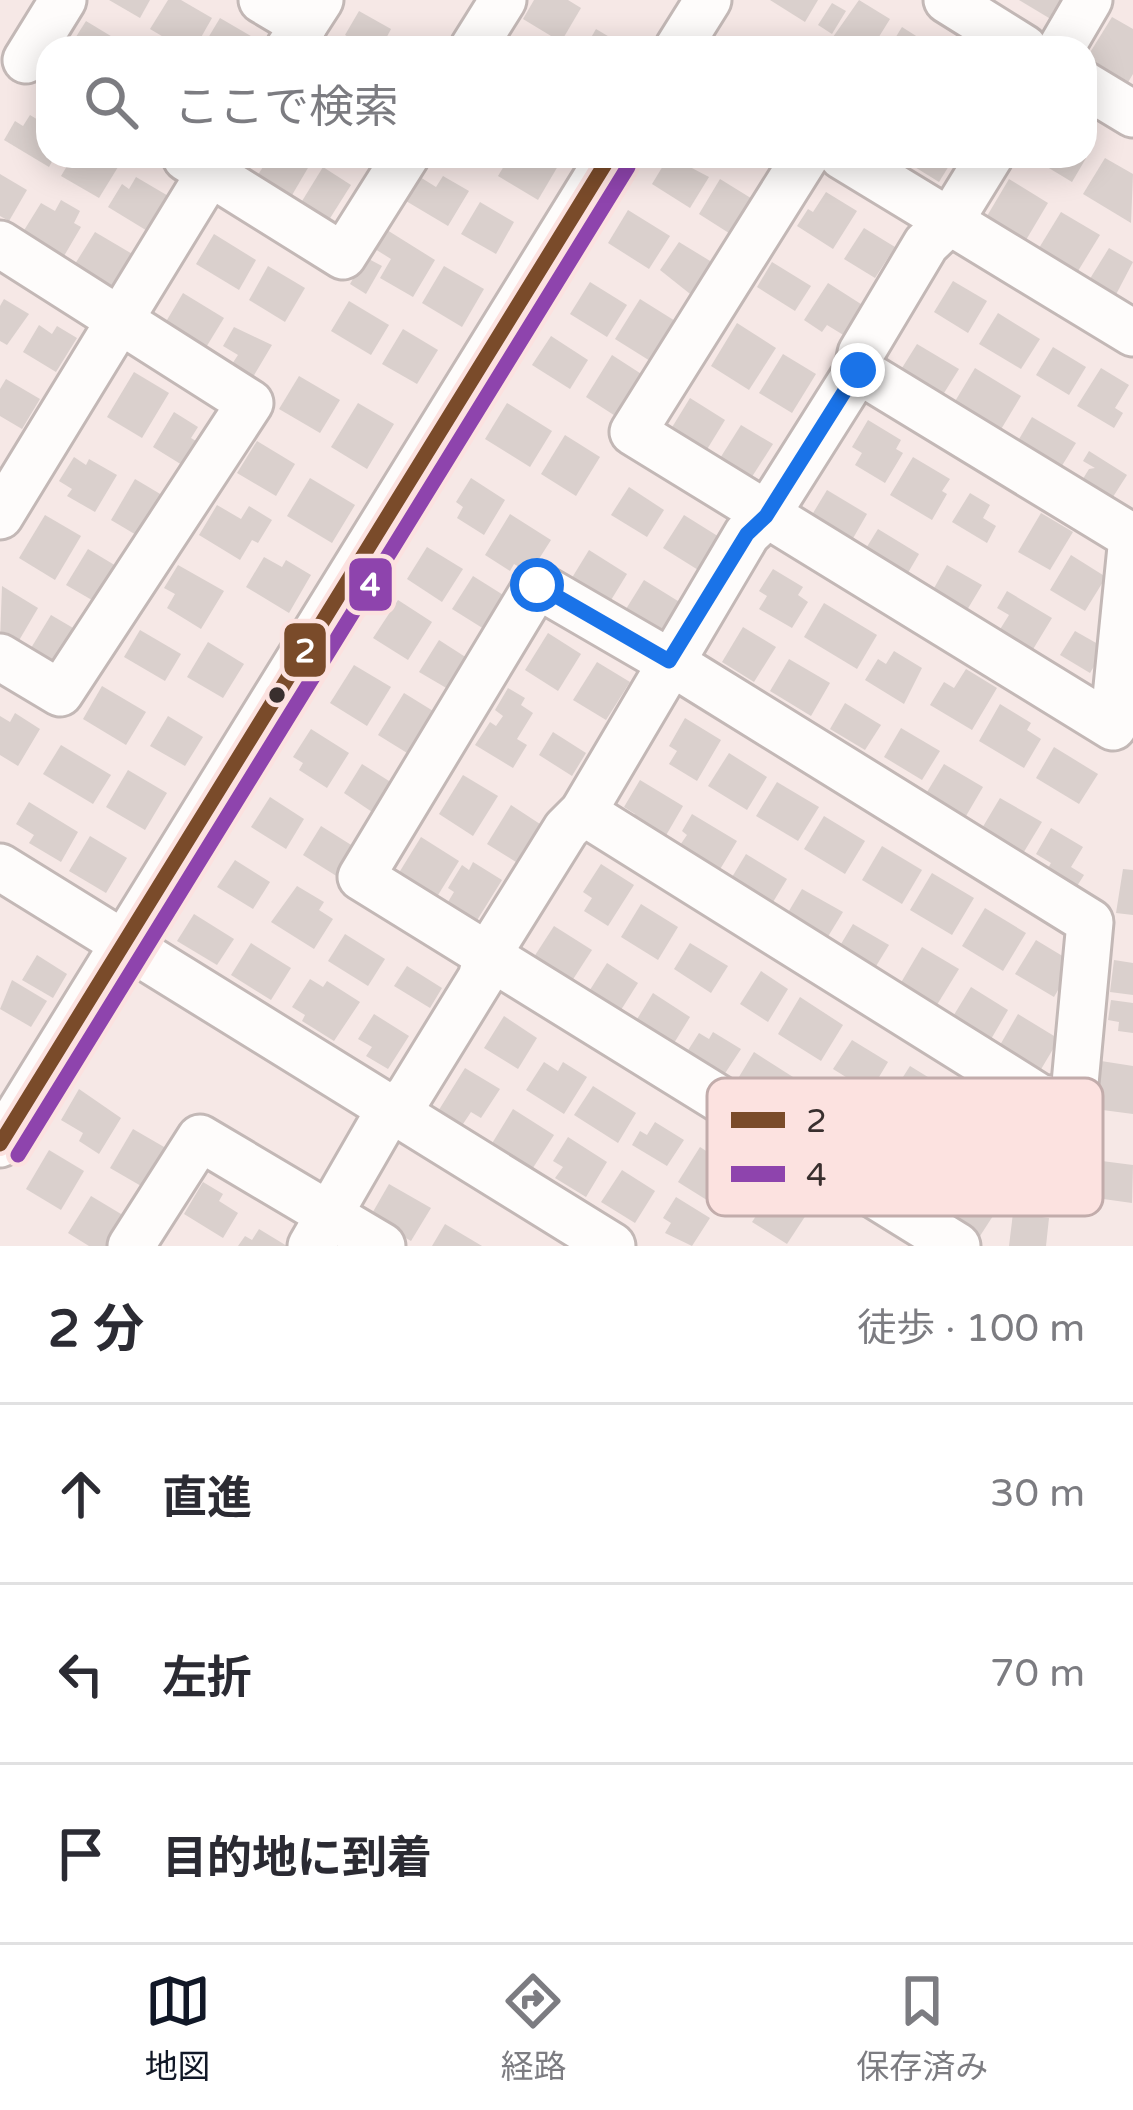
<!DOCTYPE html>
<html lang="ja">
<meta charset="utf-8">
<style>
body{margin:0;font-family:"Varela Round","Noto Sans JP",sans-serif;background:#f7f7f7;color:#2b2b33}
.stop{position:absolute;width:36px;height:36px;margin:-27px;border:9px solid #1a73e8;border-radius:50%;background:#fff}
.stop.end{background:#1a73e8;border-color:#fff;box-shadow:0 3px 12px #0008}
.list{margin:0;padding:0;list-style:none}
h2{display:flex;justify-content:space-between;align-items:center;height:156px;margin:0;padding:0 48px;font-size:51px}
h2 small{font-size:39px;font-weight:400;color:#7c7c81}
.list li{display:grid;grid-template-columns:78px 1fr auto;gap:36px;align-items:center;box-sizing:border-box;height:180px;padding:0 48px;border-top:3px solid #e1e1e2}
.list b{display:block;font-size:45px;white-space:nowrap}
.list em{font-size:39px;font-style:normal;color:#7c7c81}
.icon{flex:none;width:66px;height:66px;fill:none;stroke:currentColor;stroke-width:2;stroke-linecap:round;stroke-linejoin:round}
.map{position:relative;flex:none;width:1133px;height:1246px;overflow:hidden}
.search{position:absolute;background:#fff;box-shadow:0 6px 30px #0003;left:36px;right:36px;top:36px;height:132px;display:flex;align-items:center;gap:30px;box-sizing:border-box;padding:0 42px;border-radius:36px;color:#7c7c81;font-size:45px}
.sheet{height:696px;background:#fff}
nav{display:flex;justify-content:space-around;align-items:center;box-sizing:border-box;height:168px;border-top:3px solid #e1e1e2;background:#fff;font-size:33px;color:#7c7c81}
nav a{display:grid;justify-items:center;gap:6px}
nav .on{color:#111827}
.map>svg:first-child{display:block}
.building{fill:#dad0cd}
.lines{fill:none;stroke-linecap:round;stroke-linejoin:round}
.minor-casing{stroke:#c3b8b6;stroke-width:51}
.minor{stroke:#fefcfb;stroke-width:45}
.bus-1-casing{stroke:#fce2e0;stroke-width:24}
.bus-2-casing{stroke:#fce2e0;stroke-width:24}
.bus-1{stroke:#7a4b2a;stroke-width:15}
.bus-2{stroke:#8e44ad;stroke-width:15}
.route{stroke:#1a73e8;stroke-width:15}
.bus-dot{fill:#392f2e;stroke:#fce2e0;stroke-width:4.5}
.key{fill:#fce2e0;stroke:#c2acab;stroke-width:3}
.key-label{font-size:33px;fill:#392f2e}
.line-badge{stroke:#fce2e0;stroke-width:4.5}
.badge-label{font-size:33px;text-anchor:middle;font-weight:bold;fill:#fff}
</style>
<div class="map">
<svg width="1133" height="1246" viewBox="0 0 1133 1246">
<rect width="100%" height="100%" fill="#f6e8e6"/>
<g class="building">
<path d="M109,0h41l-10,18z"/>
<path d="M168,0h13l31,18 -17,30h-13l-32,-19z"/>
<path d="M534,0h34l13,8 -20,34 -38,-23z"/>
<path d="M770,0h48l-13,22z"/>
<path d="M859,0l31,19 -18,29 -10,-6 -5,6h-5l-19,-11z"/>
<path d="M1019,0h48l-13,21z"/>
<path d="M832,3l14,8 -14,23 -14,-9z"/>
<path d="M359,11l32,18 -10,19h-14l-22,-13z"/>
<path d="M1112,17l21,12v45l-6,10 -41,-25z"/>
<path d="M220,18l43,25 -3,5h-58z"/>
<path d="M86,21l38,23 -2,4h-53z"/>
<path d="M902,27l33,21h-46z"/>
<path d="M596,29l32,19h-43z"/>
<path d="M30,115l18,11v30h7l-6,11 -45,-27 11,-19 8,5z"/>
<path d="M1085,144l7,4 -20,34 -43,-26h56z"/>
<path d="M73,156h28l17,11 -19,31 -38,-22z"/>
<path d="M270,156h34l8,5 -24,41 -34,-21z"/>
<path d="M510,156h32l16,10 -20,34 -40,-24z"/>
<path d="M669,156l40,21 -19,31 -38,-24z"/>
<path d="M897,156h58l-16,26z"/>
<path d="M1105,158l28,16 -2,49 -48,-29z"/>
<path d="M323,167l28,18 -24,38 -28,-17z"/>
<path d="M0,174l27,16 -18,31 -9,-5z"/>
<path d="M443,176l26,15 -21,35 -42,-25 14,-24 16,10z"/>
<path d="M136,177l34,20 -21,35 -41,-25 14,-23 7,5z"/>
<path d="M720,179l34,21 -22,35 -33,-21z"/>
<path d="M1009,179l39,24 -22,37 -39,-24z"/>
<path d="M826,192l31,19 -24,38 -36,-23 11,-17 5,3z"/>
<path d="M61,200l19,11 -6,12 7,4 -17,29 -41,-24 18,-29 14,8z"/>
<path d="M480,202l34,20 -18,32 -35,-20z"/>
<path d="M628,210l42,26 -21,33 -41,-26z"/>
<path d="M1061,212l39,23 -22,36 -39,-23z"/>
<path d="M864,228l31,19 -20,31 -31,-19z"/>
<path d="M387,230l48,30 -22,37 -33,-19 11,-19 -16,-10z"/>
<path d="M95,232l39,23 -19,32 -40,-23z"/>
<path d="M214,234l42,26 -17,30 -43,-26z"/>
<path d="M679,242l41,25 -21,34 -39,-31z"/>
<path d="M1109,248l24,14 -23,44 -27,-16z"/>
<path d="M365,257l17,9 -16,28 -16,-10z"/>
<path d="M772,262l39,24 -16,25 -38,-24z"/>
<path d="M268,266l37,22 -20,34 -36,-22z"/>
<path d="M444,266l40,23 -22,38 -40,-24z"/>
<path d="M953,281l34,20 -19,32 -34,-21z"/>
<path d="M590,282l37,23 -20,32 -37,-23z"/>
<path d="M828,283l36,23 -19,30 -18,-11 -5,7 -18,-12z"/>
<path d="M183,293l41,25 -19,31 -41,-24z"/>
<path d="M4,299l25,15 -22,31 -7,-4v-35z"/>
<path d="M640,299l40,25 -25,40 -40,-25z"/>
<path d="M349,301l40,24 -18,30 -40,-24z"/>
<path d="M998,313l42,26 -19,30 -42,-25z"/>
<path d="M737,323l39,25 -27,42 -38,-24z"/>
<path d="M39,325l13,9 5,-8 20,12 -21,34 -33,-20z"/>
<path d="M234,327l38,18 -19,32 -21,-13 6,-9 -15,-9z"/>
<path d="M403,329l35,21 -21,34 -35,-20z"/>
<path d="M551,336l37,24 -18,29 -38,-24z"/>
<path d="M917,344l42,25 -20,32 -42,-25z"/>
<path d="M1053,347l33,20 -17,28 -33,-20z"/>
<path d="M783,354l33,20 -24,39 -33,-20z"/>
<path d="M612,355l34,22 -26,42 -34,-22z"/>
<path d="M975,368l46,28 -21,35 -46,-28z"/>
<path d="M1101,368l28,17 -14,23 8,5 -9,15 -37,-22z"/>
<path d="M134,372l35,21 -27,45 -35,-21z"/>
<path d="M299,376l41,24 -20,33 -41,-24z"/>
<path d="M6,379l34,20 -18,30 -22,-13v-27z"/>
<path d="M690,398l35,22 -19,31 -35,-22z"/>
<path d="M358,403l36,21 -27,45 -36,-22z"/>
<path d="M507,403l45,28 -22,36 -45,-28z"/>
<path d="M174,412l24,15 -7,11 10,6 -14,24 -34,-21z"/>
<path d="M1032,417l44,26 -21,34 -43,-26z"/>
<path d="M868,420l33,20 -5,9 7,4 -18,30 -30,-18 7,-12 -10,-6z"/>
<path d="M741,425l32,19 -25,39 -31,-20z"/>
<path d="M565,435l35,22 -24,39 -35,-22z"/>
<path d="M257,441l38,23 -19,32 -39,-23z"/>
<path d="M1089,451l38,24 -16,25 -35,-10 13,-21 6,-1 -12,-7z"/>
<path d="M74,457l12,8 3,-6 28,16 -22,37 -28,-16 5,-7 -13,-8z"/>
<path d="M913,457l37,22 -8,12 5,3 -15,26 -42,-25z"/>
<path d="M310,478l45,27 -23,38 -45,-27z"/>
<path d="M471,478l34,22 -21,35 -27,-17 6,-11 -7,-5z"/>
<path d="M135,479l32,19 -24,41 -32,-19z"/>
<path d="M629,487l35,23 -17,27 -36,-22z"/>
<path d="M827,490l40,24 -19,33 -41,-24z"/>
<path d="M970,493l20,12 -7,13 13,8 -9,17 -35,-21z"/>
<path d="M217,505l24,14 8,-13 23,14 -14,23 -6,-3 -12,20 -41,-25z"/>
<path d="M1041,513l32,19 -23,38 -32,-18z"/>
<path d="M510,514l41,26 -21,33 -16,-9 -4,7 -25,-16z"/>
<path d="M45,515l36,21 -26,44 -36,-22z"/>
<path d="M684,515l40,25 -21,33 -40,-25z"/>
<path d="M878,529l41,25 -17,29 -42,-25z"/>
<path d="M427,547l36,22 -21,33 -35,-23z"/>
<path d="M88,549l38,23 -29,31 -31,-18z"/>
<path d="M589,550l38,24 -19,31 -38,-24z"/>
<path d="M1071,555l35,22 -21,34 -35,-21z"/>
<path d="M264,557l18,10 4,-7 25,15 -22,38 -43,-26z"/>
<path d="M178,565l46,26 -23,38 -34,-21 8,-14 -11,-6z"/>
<path d="M947,565l35,20 -15,25 -34,-20z"/>
<path d="M773,569l30,18 -5,8 10,7 -16,26 -33,-19 8,-13 -8,-5z"/>
<path d="M473,576l40,25 -21,33 -40,-25z"/>
<path d="M644,580l42,26 -18,29 -42,-26z"/>
<path d="M2,586l36,22 -24,41 -14,-8z"/>
<path d="M1007,591l45,27 -20,33 -33,-20 10,-16 -12,-7z"/>
<path d="M398,600l34,22 -24,38 -35,-22z"/>
<path d="M824,603l53,32 -20,34 -53,-32z"/>
<path d="M51,615l34,20 -22,38 -35,-20z"/>
<path d="M743,627l33,20 -22,35 -32,-20z"/>
<path d="M140,630l41,24 -16,27 -41,-24z"/>
<path d="M1075,631l30,17 -15,25 -30,-18z"/>
<path d="M548,633l33,21 -23,37 -33,-21z"/>
<path d="M439,640l28,18 -19,31 -29,-17z"/>
<path d="M208,642l36,22 -21,34 -36,-21z"/>
<path d="M894,651l28,17 -18,36 -39,-24 13,-21 8,5z"/>
<path d="M789,659l41,24 -19,33 -41,-25z"/>
<path d="M597,662l33,20 -24,38 -33,-20z"/>
<path d="M354,665l37,22 -24,39 -37,-23z"/>
<path d="M966,669l31,19 -25,42 -42,-25 14,-23 10,6z"/>
<path d="M102,686l44,26 -20,33 -43,-26z"/>
<path d="M508,688l17,10 -4,7 12,8 -16,26 10,6 -14,23 -38,-23 15,-23 6,4 7,-10 -8,-6z"/>
<path d="M404,693l34,21 -26,42 -34,-21z"/>
<path d="M845,703l36,22 -16,25 -35,-21z"/>
<path d="M1000,704l31,19 -4,7 14,9 -17,29 -45,-27z"/>
<path d="M15,713l25,16 -22,37 -18,-11v-39l10,6z"/>
<path d="M168,716l35,21 -18,29 -35,-20z"/>
<path d="M685,718l36,22 -24,41 -28,-17 8,-13 -8,-5z"/>
<path d="M901,728l39,23 -18,29 -38,-23z"/>
<path d="M311,729l38,24 -22,35 -28,-18 4,-7 -10,-6z"/>
<path d="M553,732l33,21 -14,23 -33,-21z"/>
<path d="M61,745l50,30 -18,29 -50,-30z"/>
<path d="M1054,747l44,27 -19,30 -43,-26z"/>
<path d="M729,753l38,24 -20,33 -39,-24z"/>
<path d="M362,764l35,22 -19,30 -34,-23z"/>
<path d="M944,764l39,23 -17,29 -39,-24z"/>
<path d="M128,770l39,23 -22,37 -39,-23z"/>
<path d="M463,775l35,21 -25,40 -34,-22z"/>
<path d="M640,780l43,26 -22,38 -32,-19 6,-11 -11,-7z"/>
<path d="M777,782l42,25 -21,34 -42,-25z"/>
<path d="M270,797l34,22 -18,30 -35,-22z"/>
<path d="M1000,798l42,24 -23,38 -41,-25z"/>
<path d="M29,802l49,30 -17,30 -32,-19 5,-8 -18,-11z"/>
<path d="M511,805l29,19 -24,38 -29,-18z"/>
<path d="M692,814l45,27 -21,35 -40,-25 11,-16 -5,-4z"/>
<path d="M824,816l41,25 -20,33 -41,-25z"/>
<path d="M321,826l35,22 -18,29 -35,-22z"/>
<path d="M1051,828l32,19 -12,20 13,8 -12,19 -29,-17 8,-14 -15,-9z"/>
<path d="M90,836l37,22 -21,35 -37,-22z"/>
<path d="M421,837l38,24 -24,39 -38,-24z"/>
<path d="M882,846l40,24 -20,34 -40,-24z"/>
<path d="M746,854l41,25 -20,33 -41,-25z"/>
<path d="M235,860l35,22 -17,27 -36,-22z"/>
<path d="M473,862l29,18 -31,50 -29,-18 12,-20 -6,-4 14,-23 7,5z"/>
<path d="M601,864l33,21 -26,41 -24,-15 8,-13 -9,-6z"/>
<path d="M1123,869l10,1v45l-17,-2z"/>
<path d="M932,873l42,25 -22,37 -42,-25z"/>
<path d="M297,886l27,16 -5,8 14,9 -19,30 -43,-27z"/>
<path d="M802,889l41,23 -22,36 -35,-32z"/>
<path d="M641,904l37,23 -20,33 -37,-23z"/>
<path d="M985,908l41,25 -23,38 -41,-25z"/>
<path d="M194,914l40,25 -17,26 -40,-24z"/>
<path d="M853,924l36,21 -16,26 -35,-22z"/>
<path d="M554,926l38,24 -22,34 -38,-24z"/>
<path d="M345,934l40,25 -17,27 -40,-25z"/>
<path d="M1036,940l38,23 -20,34 -39,-23z"/>
<path d="M251,943l40,25 -20,32 -40,-25z"/>
<path d="M690,943l38,23 -17,27 -37,-24z"/>
<path d="M922,947l37,22 -24,39 -36,-22z"/>
<path d="M37,955l30,19 -14,24 -31,-18z"/>
<path d="M1114,960l19,3v32l-23,-3z"/>
<path d="M607,963l31,20 -24,38 -31,-20z"/>
<path d="M407,966l35,22 -12,20 -36,-22z"/>
<path d="M761,971l27,18 -20,33 -28,-18z"/>
<path d="M310,979l13,8 4,-6 33,21 -26,39 -32,-20 3,-6 -13,-8z"/>
<path d="M12,980l35,21 -16,26 -31,-18z"/>
<path d="M971,987l37,23 -21,36 -38,-23z"/>
<path d="M653,993l37,24 -19,31 -40,-19z"/>
<path d="M800,997l43,28 -22,36 -43,-27z"/>
<path d="M1111,1000l22,3v30l-15,-2 1,-9 -11,-2z"/>
<path d="M374,1014l35,22 -21,33 -22,-13 6,-9 -14,-8z"/>
<path d="M1018,1014l41,25 -22,37 -41,-24z"/>
<path d="M504,1016l33,22 -19,31 -34,-21z"/>
<path d="M713,1032l28,17 -21,32 -35,-26 14,-22 10,6z"/>
<path d="M852,1040l36,22 -18,30 -37,-23z"/>
<path d="M754,1052l39,25 -24,37 -38,-24z"/>
<path d="M1101,1061l32,5v48l-38,-5z"/>
<path d="M544,1062l14,9 5,-9 24,15 -23,37 -38,-24z"/>
<path d="M910,1066l39,24 -20,33 -40,-24z"/>
<path d="M465,1068l35,21 -19,29 -10,-6 -10,15 -24,-14z"/>
<path d="M593,1086l43,27 -18,30 -44,-28z"/>
<path d="M79,1089l42,29 -22,36 -20,-13 4,-8 -22,-13z"/>
<path d="M513,1109l41,26 -23,36 -40,-26z"/>
<path d="M655,1122l29,18 -17,26 -35,-21 8,-14 7,4z"/>
<path d="M133,1129l38,22 -23,39 -38,-22z"/>
<path d="M568,1137l39,25 -21,35 -31,-19 8,-11 -10,-6z"/>
<path d="M700,1147l40,26 -22,34 -40,-25z"/>
<path d="M49,1150l35,21 -23,39 -35,-21z"/>
<path d="M1094,1160l39,5 -1,38 -43,-6z"/>
<path d="M622,1170l33,21 -20,32 -34,-21z"/>
<path d="M203,1182l20,12 -4,7 19,12 -15,25 -39,-24z"/>
<path d="M389,1184l42,24 -20,33 -41,-24z"/>
<path d="M968,1184l32,21 -20,31 -32,-20z"/>
<path d="M771,1193l35,22 -19,29 -35,-22z"/>
<path d="M91,1196l40,24 -15,26h-27l-21,-13z"/>
<path d="M676,1197l34,21 -18,28 -27,-13 6,-10 -8,-5z"/>
<path d="M1013,1213l36,5 -3,28h-37z"/>
<path d="M445,1224l37,22h-50z"/>
<path d="M259,1229l28,17h-49l7,-10 7,4z"/>
</g>
<g class="lines">
<defs>
<g id="minor">
<path d="M262,0l42,25"/>
<path d="M947,0l77,48"/>
<path d="M289,48l31,-48"/>
<path d="M473,48l30,-48"/>
<path d="M678,48l30,-48"/>
<path d="M1061,48l28,-48"/>
<path d="M26,60l37,-60"/>
<path d="M1085,85l48,29"/>
<path d="M806,156l-173,276 480,295 19,-190 -274,-167"/>
<path d="M842,156l291,177"/>
<path d="M186,158l157,98 63,-100"/>
<path d="M0,244l250,159 -190,290 -60,-36"/>
<path d="M0,516l220,-360"/>
<path d="M583,812l456,285 34,8 17,-183 -405,-251 -148,-86 -176,292 596,369"/>
<path d="M0,867l612,379"/>
<path d="M0,1144l610,-988"/>
<path d="M131,1246l69,-108 182,108"/>
<path d="M311,1246l72,-125 26,-26 72,-117 6,-22 79,-127 17,-17 164,-278 19,-18 92,-146 3,-17 65,-109 24,-23 40,-65"/>
</g>
</defs>
<use href="#minor" class="minor-casing"/>
<use href="#minor" class="minor"/>
<defs>
<path id="bus-1" d="M0,1144l610,-988"/>
<path id="bus-2" d="M18,1155l610,-988"/>
</defs>
<use href="#bus-1" class="bus-1-casing"/>
<use href="#bus-2" class="bus-2-casing"/>
<use href="#bus-1" class="bus-1"/>
<use href="#bus-2" class="bus-2"/>
</g>
<g class="lines">
<path class="route" d="M537,585l132,76 78,-127 19,-18 92,-146"/>
</g>
<circle class="bus-dot" cx="277" cy="695" r="10"/>
<rect x="707" y="1078" width="396" height="138" rx="18" class="key"/>
<rect x="731" y="1112" width="54" height="16" fill="#7a4b2a"/>
<rect x="731" y="1166" width="54" height="16" fill="#8e44ad"/>
<g class="key-label">
<text x="806" y="1132">2</text>
<text x="806" y="1186">4</text>
</g>
<g class="line-badge">
<rect x="347" y="556" width="47" height="57" rx="12" fill="#8e44ad"/>
<rect x="282" y="621" width="46" height="58" rx="12" fill="#7a4b2a"/>
</g>
<g class="badge-label">
<text x="370" y="596">4</text>
<text x="305" y="662">2</text>
</g>
</svg>
<div class="stop" style="left:537px;top:585px"></div>
<div class="stop end" style="left:858px;top:370px"></div>
<div class="search"><svg class="icon" aria-label="search" viewBox="0 0 24 24"><circle cx="10" cy="10" r="6"/><path d="M15 15l6 6"/></svg>ここで検索</div>
</div>
<section class="sheet">
<h2>2 分<small>徒歩 · 100 m</small></h2>
<ul class="list">
<li><svg class="icon" aria-label="ahead" viewBox="0 0 24 24"><path d="M12 20V5M6 11l6-6 6 6"/></svg><div><b>直進</b></div><em>30 m</em></li>
<li><svg class="icon" aria-label="left" viewBox="0 0 24 24"><path d="M17 20v-9H6M10 6l-5 5 5 5"/></svg><div><b>左折</b></div><em>70 m</em></li>
<li><svg class="icon" aria-label="arrive" viewBox="0 0 24 24"><path d="M6 21V4h12l-3 4 3 4H6"/></svg><div><b>目的地に到着</b></div></li>
</ul>
</section>
<nav>
<a class="on"><svg class="icon" aria-label="map" viewBox="0 0 24 24"><path d="M3 6l6-2 6 2 6-2v14l-6 2-6-2-6 2zM9 4v14M15 6v14"/></svg>地図</a>
<a><svg class="icon" aria-label="directions" viewBox="0 0 24 24"><path d="M12 3l9 9-9 9-9-9zM9 14v-3h6M13 9l2 2-2 2"/></svg>経路</a>
<a><svg class="icon" aria-label="saved" viewBox="0 0 24 24"><path d="M7 4h10v16l-5-4-5 4z"/></svg>保存済み</a>
</nav>
